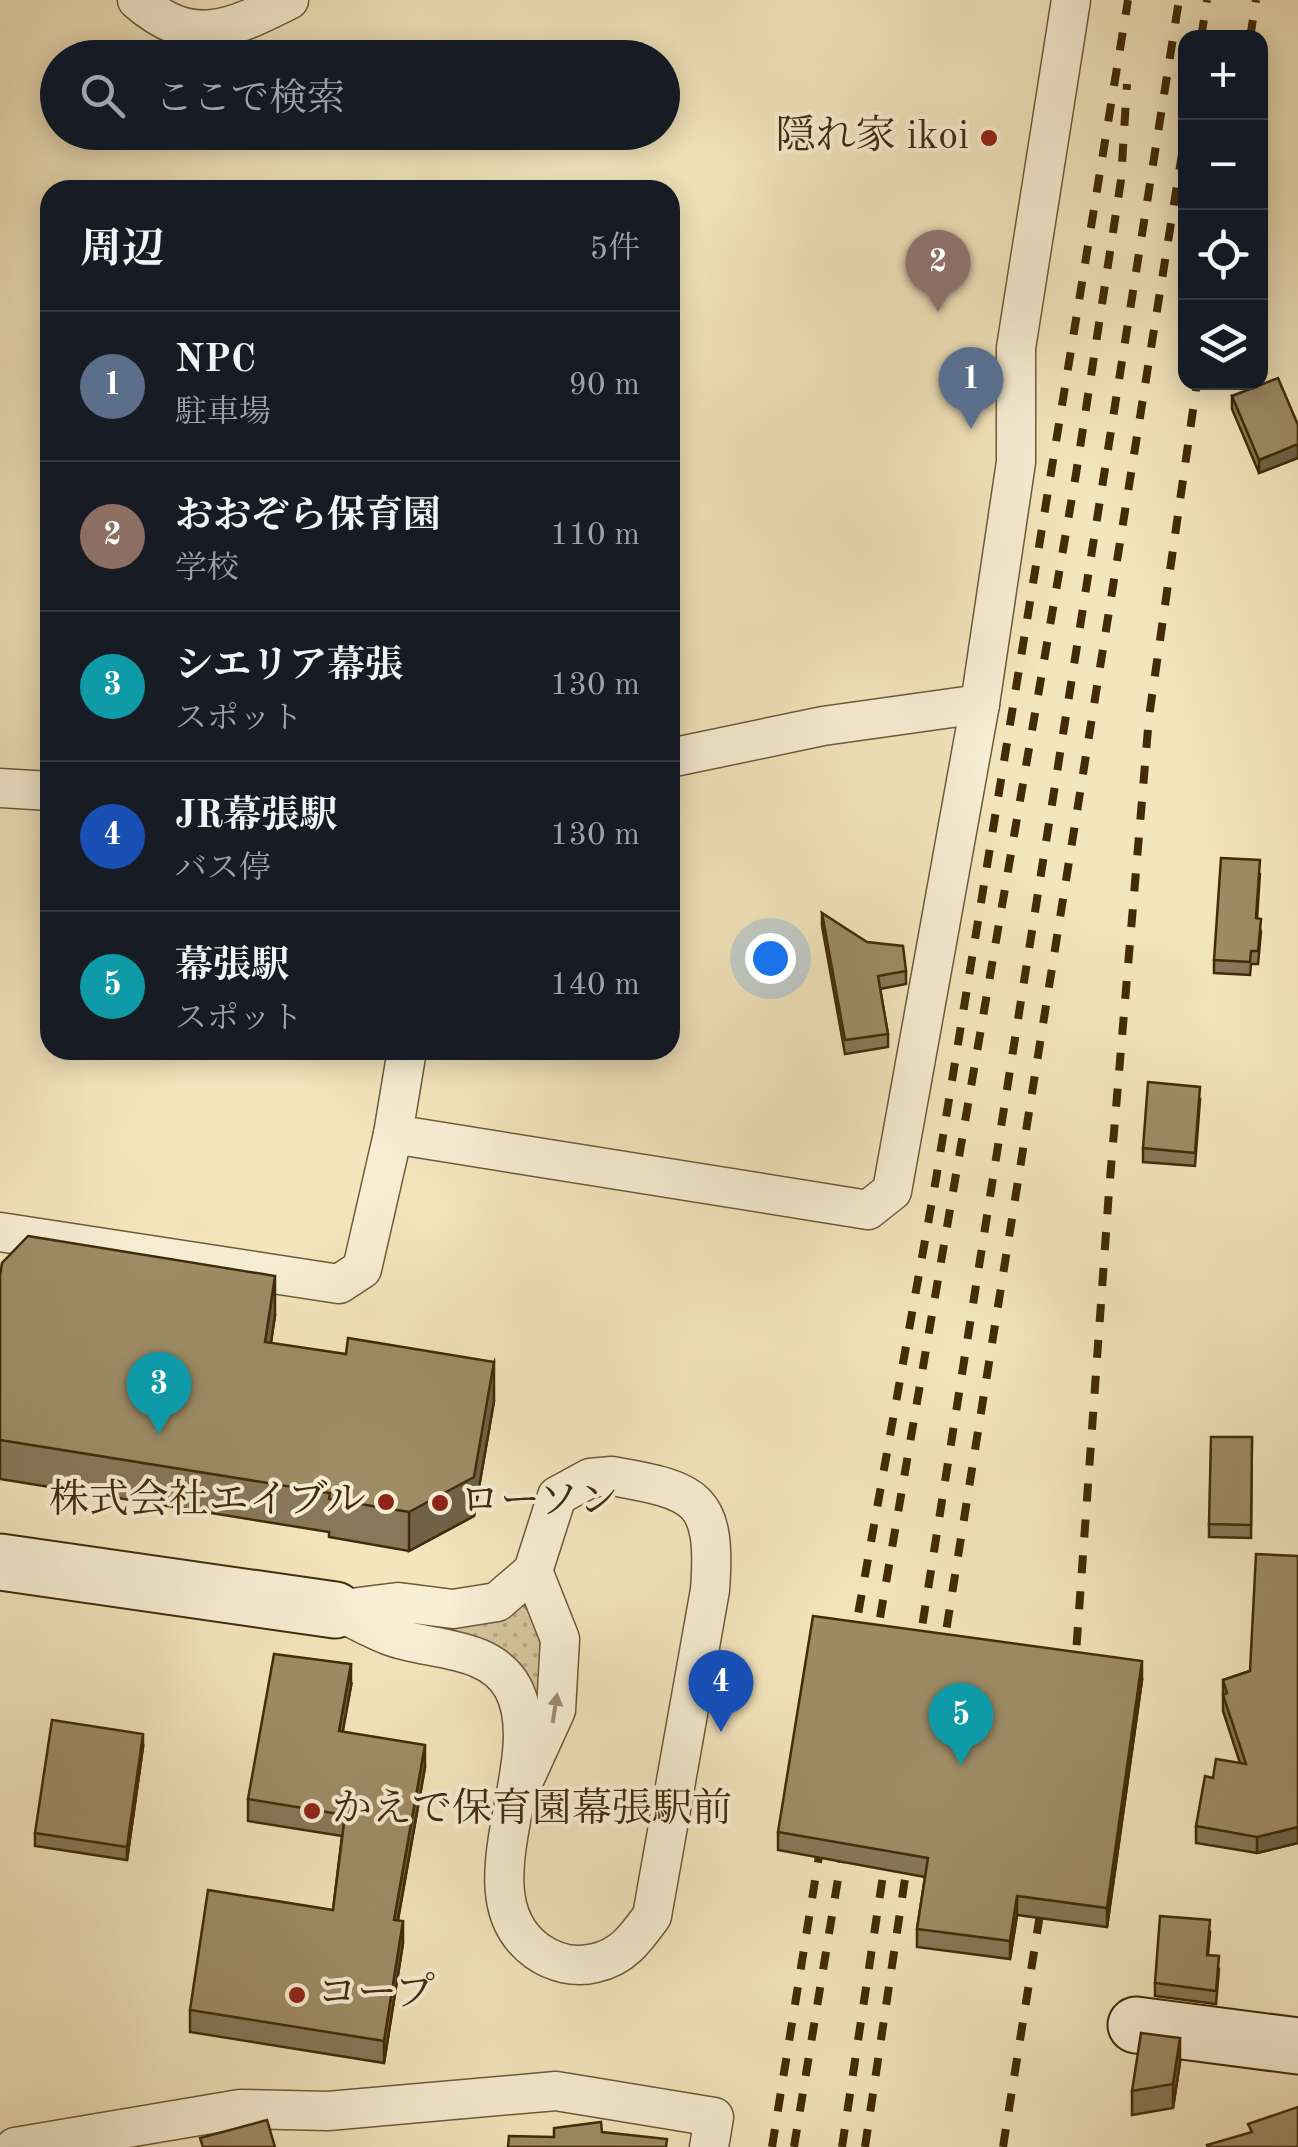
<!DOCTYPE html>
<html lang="ja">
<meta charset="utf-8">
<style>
body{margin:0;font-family:"Old Standard TT","Noto Serif JP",serif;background:#242831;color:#f1f3f6}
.controls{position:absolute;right:30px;top:30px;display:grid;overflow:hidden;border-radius:20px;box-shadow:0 5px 25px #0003}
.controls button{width:90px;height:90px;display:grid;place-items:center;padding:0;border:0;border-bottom:2px solid #363941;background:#171b24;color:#f1f3f6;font:50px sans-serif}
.you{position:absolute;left:770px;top:958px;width:35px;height:35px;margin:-25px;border:8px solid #fff;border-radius:50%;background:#1a73e8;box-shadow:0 0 0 15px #1a73e833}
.badge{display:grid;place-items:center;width:65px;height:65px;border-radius:50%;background:#b45309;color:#fff;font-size:32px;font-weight:700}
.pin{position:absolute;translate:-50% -82px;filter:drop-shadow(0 2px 5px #0008)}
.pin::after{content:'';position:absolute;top:52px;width:35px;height:30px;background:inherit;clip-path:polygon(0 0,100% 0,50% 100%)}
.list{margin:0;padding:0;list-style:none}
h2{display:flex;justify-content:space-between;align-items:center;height:130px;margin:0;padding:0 40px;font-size:42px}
h2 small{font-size:32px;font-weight:400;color:#9ea1a6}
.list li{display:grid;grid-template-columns:65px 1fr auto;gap:30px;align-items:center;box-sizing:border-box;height:150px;padding:0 40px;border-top:2px solid #363941}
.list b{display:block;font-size:38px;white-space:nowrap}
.list p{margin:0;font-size:32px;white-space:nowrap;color:#9ea1a6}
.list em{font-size:32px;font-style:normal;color:#9ea1a6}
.icon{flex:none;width:55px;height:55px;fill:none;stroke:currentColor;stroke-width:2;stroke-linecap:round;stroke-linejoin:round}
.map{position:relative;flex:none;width:1298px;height:2147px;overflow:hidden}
.search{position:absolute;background:#171b24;box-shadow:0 5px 25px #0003;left:40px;top:40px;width:640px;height:110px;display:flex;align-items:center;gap:25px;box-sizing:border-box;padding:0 35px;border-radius:55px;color:#9ea1a6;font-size:38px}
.panel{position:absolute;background:#171b24;box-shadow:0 5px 25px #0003;left:40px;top:180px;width:640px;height:880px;border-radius:30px}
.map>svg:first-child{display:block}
.grass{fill:url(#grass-dots);stroke:#8b7854;stroke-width:2.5}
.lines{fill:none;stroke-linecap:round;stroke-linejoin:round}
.street-casing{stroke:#6e5a36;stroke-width:41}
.secondary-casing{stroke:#412b09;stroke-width:59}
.street{stroke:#f7eed4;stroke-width:38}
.secondary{stroke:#f7eed4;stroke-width:55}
.rail{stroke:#412b09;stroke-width:8;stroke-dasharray:18 18;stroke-linecap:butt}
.wall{fill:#887859;stroke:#412b09;stroke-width:2.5}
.shaded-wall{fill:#6f6248;stroke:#412b09;stroke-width:2.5}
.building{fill:#9e8c67;stroke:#412b09;stroke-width:2.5}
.oneway{fill:#9c8c6e}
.poi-dot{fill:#8f2418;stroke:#f7eed4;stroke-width:4}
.labels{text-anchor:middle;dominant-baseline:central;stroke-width:8;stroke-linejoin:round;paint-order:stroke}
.poi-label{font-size:40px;fill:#412b09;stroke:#f7eed4;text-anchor:start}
</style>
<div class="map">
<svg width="1298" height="2147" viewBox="0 0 1298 2147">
<defs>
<pattern id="grass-dots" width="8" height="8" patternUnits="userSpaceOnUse" patternTransform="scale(2.5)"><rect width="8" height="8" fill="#d5c59e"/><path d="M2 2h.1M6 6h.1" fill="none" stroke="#b8a987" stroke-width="1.8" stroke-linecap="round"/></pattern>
</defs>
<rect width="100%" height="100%" fill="#f3e5bd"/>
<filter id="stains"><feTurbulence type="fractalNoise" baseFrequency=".002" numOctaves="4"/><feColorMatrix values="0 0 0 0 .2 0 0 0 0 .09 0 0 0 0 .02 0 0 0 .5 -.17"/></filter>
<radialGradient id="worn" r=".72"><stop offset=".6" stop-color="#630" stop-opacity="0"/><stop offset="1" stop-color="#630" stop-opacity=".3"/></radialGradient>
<path class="grass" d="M516,1599c34,24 28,64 23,101l-8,5 -139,-92z"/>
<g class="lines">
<defs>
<g id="street">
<path d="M137,0c55,48 92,30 152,0"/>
<path d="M670,758l153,-32 157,-22"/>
<path d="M0,788l50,3"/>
<path d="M407,1050l-14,84 475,76 24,-19 88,-487 36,-242v-114l55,-348"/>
<path d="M0,1232l339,52 23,-15 31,-135"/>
<path d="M612,1476c85,15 105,21 98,114l-58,326c-16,22 -29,41 -57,47 -20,5 -41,0 -58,-12 -79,-57 15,-189 -24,-263 -23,-43 -83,-37 -123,-52 -19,-7 -37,-18 -55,-26l63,-8 55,7 44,-7 36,-31 24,-75 33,-18z"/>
<path d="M526,1776l30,-66 4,-71 -27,-68"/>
<path d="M15,2147l225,-38 88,2 228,-20 158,26 -5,30"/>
</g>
<g id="secondary">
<path d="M0,1562l335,48"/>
<path d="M1136,2025l162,21"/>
</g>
</defs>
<use href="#street" class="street-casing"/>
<use href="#secondary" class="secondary-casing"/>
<use href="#street" class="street"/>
<use href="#secondary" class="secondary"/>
<g class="rail">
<path d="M1201,38l6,-38"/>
<path d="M1250,38l6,-38"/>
<path d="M852,1648l84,-469 192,-1179"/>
<path d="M874,1653l202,-1179 45,-294 6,-96"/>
<path d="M917,1659l262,-1659"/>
<path d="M941,1663l245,-1534"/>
<path d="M1074,1681l35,-490 40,-474 48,-335"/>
<path d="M772,2147l51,-316"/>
<path d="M794,2147l51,-311"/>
<path d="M842,2147l46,-305"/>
<path d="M865,2147l45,-302"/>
<path d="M1003,2147l41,-258"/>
</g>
</g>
<g class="wall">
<path d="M1232,396l66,29v33l-39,15 -27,-64z"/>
<path d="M1260,873l-3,46 4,13 -3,32h-7l-1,11 -36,-2v-13z"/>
<path d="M822,913l84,58v13l-26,5 8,45v13l-43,7 -23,-128z"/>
<path d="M1200,1100l-5,66 -52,-4v-14z"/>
<path d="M0,1276l275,39 -4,28 223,58 -20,115 -65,35 -80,-14v-5l-329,-53z"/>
<path d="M1252,1437l-1,101 -42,-1v-13z"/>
<path d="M1298,1556v287l-41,10 -61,-10v-17l17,-48 27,-15 -17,-52v-31l27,-9z"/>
<path d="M1142,1680l-35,247 -90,-12 -7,44 -93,-12v-18l8,-52 -147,-27v-18z"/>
<path d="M351,1686l-9,46 83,35 -27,153 5,23 -19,120 -194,-31v-22l143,-100 9,-74 -94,-15v-22z"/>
<path d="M143,1747l-16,113 -92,-14v-13z"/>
<path d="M1210,1933l-2,22 11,14 -3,35 -61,-8v-13z"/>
<path d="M1180,2062l-7,46 -41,7v-24z"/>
</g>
<g class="shaded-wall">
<path d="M1298,444v14l-39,15v-13z"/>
<path d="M275,1276v39l-10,66v-39z"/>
<path d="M494,1362v39l-20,115 -65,35v-39z"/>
<path d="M1142,1661v19l-35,247v-19z"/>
<path d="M351,1664v22l-12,67v-22z"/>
<path d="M143,1734v13l-16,113v-13z"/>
<path d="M425,1745v22l-31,174v-21z"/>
<path d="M1298,1827v16l-41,10v-16z"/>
<path d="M1017,1896v19l-7,44v-18z"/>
<path d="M403,1921v22l-19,120v-22z"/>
<path d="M1180,2038v24l-7,46v-24z"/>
</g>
<g class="building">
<path d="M1278,378l20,47v19l-39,16 -27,-64z"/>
<path d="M1221,858l39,2 -4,58 5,1 -3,32h-7l-1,11 -36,-2z"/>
<path d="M822,913l45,29 36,4 3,25 -28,5 10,58 -43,6z"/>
<path d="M1148,1082l52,5 -5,66 -52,-5z"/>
<path d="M28,1236l247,40 -10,66 81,12 2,-16 146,24 -20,115 -65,35 -80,-13 1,-6 -330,-53v-164l2,-13z"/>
<path d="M1211,1437h41l-1,88 -42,-1z"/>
<path d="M1256,1554l42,2v271l-41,10 -61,-11 9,-50 8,2 3,-19 30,5 -23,-69 4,-2 -4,-13 27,-9z"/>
<path d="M813,1616l329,45 -35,247 -90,-12 -7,45 -93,-12 11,-71 -150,-26z"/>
<path d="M274,1654l77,10 -12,67 86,14 -31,175 9,1 -19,120 -194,-31 18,-120 125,20 12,-95 -97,-16z"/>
<path d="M52,1720l91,14 -16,113 -92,-14z"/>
<path d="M1160,1916l50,4 -3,35 12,1 -3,35 -61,-8z"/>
<path d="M1141,2033l39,5 -7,46 -41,7z"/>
<path d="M1298,2107v40h-90l-1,-2 45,-13 -4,-8z"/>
<path d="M267,2120l8,27h-72l-3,-9z"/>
<path d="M601,2122l1,10 65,7 -1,8h-158l1,-11 45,1v-9z"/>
</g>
<defs><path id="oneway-solid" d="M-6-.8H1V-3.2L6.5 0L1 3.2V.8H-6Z" transform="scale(2.5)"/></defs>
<use class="oneway" href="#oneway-solid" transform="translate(555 1708) rotate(-81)"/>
<g class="poi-dot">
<circle cx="989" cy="138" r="10"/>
<circle cx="386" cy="1502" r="10"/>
<circle cx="440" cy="1503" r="10"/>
<circle cx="312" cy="1811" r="10"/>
<circle cx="297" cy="1995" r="10"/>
</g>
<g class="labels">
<g class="poi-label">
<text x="969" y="138" text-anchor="end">隠れ家 ikoi</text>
<text x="366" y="1502" text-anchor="end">株式会社エイブル</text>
<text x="460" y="1503">ローソン</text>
<text x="332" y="1811">かえで保育園幕張駅前</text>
<text x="317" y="1995">コープ</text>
</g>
</g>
<rect width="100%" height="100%" filter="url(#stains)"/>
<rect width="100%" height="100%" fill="url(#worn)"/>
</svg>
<div class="controls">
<button>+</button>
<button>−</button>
<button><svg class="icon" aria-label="locate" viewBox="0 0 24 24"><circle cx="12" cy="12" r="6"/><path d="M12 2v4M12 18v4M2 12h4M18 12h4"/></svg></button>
<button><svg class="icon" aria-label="layers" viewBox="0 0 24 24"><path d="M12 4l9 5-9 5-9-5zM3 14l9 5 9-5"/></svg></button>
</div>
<div class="you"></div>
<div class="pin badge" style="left:971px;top:429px;background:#5c6f8a">1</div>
<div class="pin badge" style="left:938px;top:312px;background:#8d6e63">2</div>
<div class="pin badge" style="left:159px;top:1434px;background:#0f9aa8">3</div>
<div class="pin badge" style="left:721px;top:1732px;background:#1a4fb4">4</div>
<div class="pin badge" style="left:961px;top:1765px;background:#0f9aa8">5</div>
<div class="search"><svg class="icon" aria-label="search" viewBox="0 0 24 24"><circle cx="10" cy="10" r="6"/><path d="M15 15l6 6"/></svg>ここで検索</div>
<section class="panel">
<h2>周辺<small>5件</small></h2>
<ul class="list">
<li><span class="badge" style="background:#5c6f8a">1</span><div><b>NPC</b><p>駐車場</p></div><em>90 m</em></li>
<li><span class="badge" style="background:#8d6e63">2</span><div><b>おおぞら保育園</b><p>学校</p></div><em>110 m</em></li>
<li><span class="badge" style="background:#0f9aa8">3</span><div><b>シエリア幕張</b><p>スポット</p></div><em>130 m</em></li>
<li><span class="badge" style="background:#1a4fb4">4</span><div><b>JR幕張駅</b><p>バス停</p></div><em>130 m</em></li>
<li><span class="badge" style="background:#0f9aa8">5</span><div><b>幕張駅</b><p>スポット</p></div><em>140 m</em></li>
</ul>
</section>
</div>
